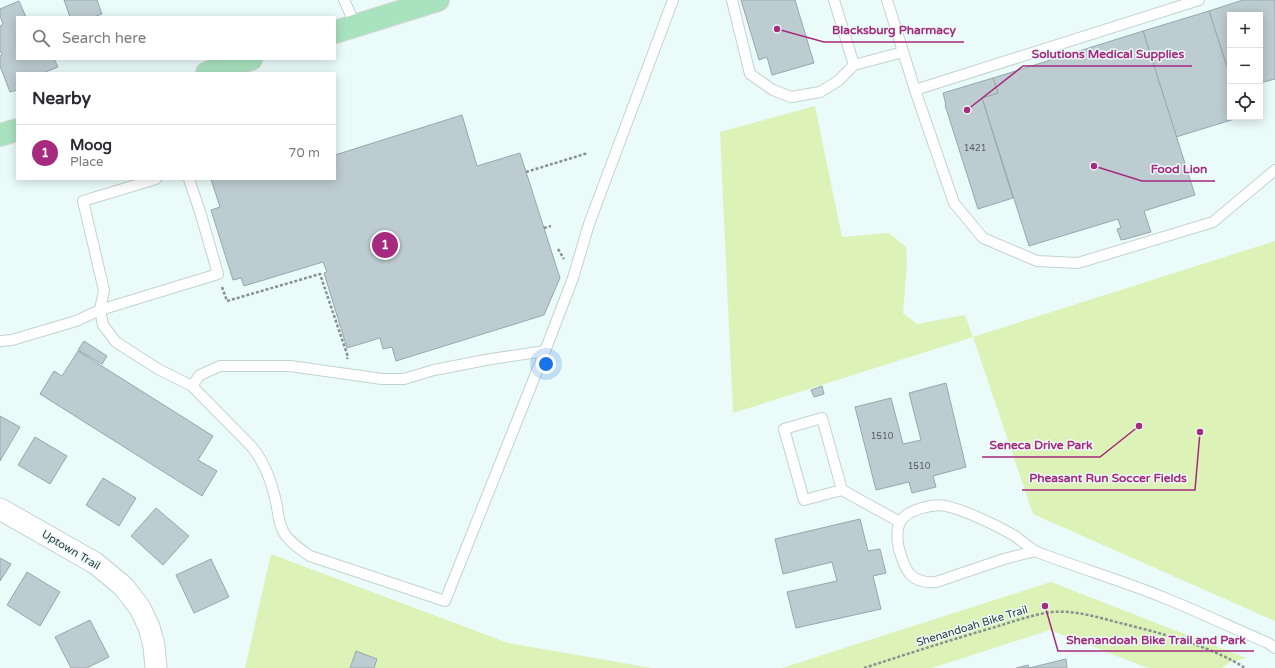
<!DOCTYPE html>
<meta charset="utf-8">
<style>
body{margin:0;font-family:"Varela Round",sans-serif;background:#f2f2f3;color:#2b2b33}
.controls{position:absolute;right:12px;top:12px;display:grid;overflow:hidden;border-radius:0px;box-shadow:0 2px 10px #0003}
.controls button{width:36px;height:36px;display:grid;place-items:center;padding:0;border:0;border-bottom:1px solid #e1e1e2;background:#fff;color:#2b2b33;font:20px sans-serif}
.you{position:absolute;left:546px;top:364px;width:14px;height:14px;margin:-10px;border:3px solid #fff;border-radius:50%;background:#1a73e8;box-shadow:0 0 0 6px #1a73e833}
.badge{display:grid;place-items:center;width:26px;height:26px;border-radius:50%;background:#a62a7d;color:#fff;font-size:13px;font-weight:700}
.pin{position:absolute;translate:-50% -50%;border:2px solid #fff;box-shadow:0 1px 4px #0006}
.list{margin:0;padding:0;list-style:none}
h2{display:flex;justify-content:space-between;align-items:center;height:52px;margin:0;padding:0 16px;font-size:17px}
h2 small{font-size:13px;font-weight:400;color:#7c7c81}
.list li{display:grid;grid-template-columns:26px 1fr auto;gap:12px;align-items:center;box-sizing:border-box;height:56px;padding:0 16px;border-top:1px solid #e1e1e2}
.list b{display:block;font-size:15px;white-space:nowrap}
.list p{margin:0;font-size:13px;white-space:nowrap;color:#7c7c81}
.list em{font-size:13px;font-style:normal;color:#7c7c81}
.icon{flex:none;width:22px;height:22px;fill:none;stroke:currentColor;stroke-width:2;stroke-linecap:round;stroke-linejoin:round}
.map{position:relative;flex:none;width:1275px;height:668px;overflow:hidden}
.search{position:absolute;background:#fff;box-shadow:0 2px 10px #0003;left:16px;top:16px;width:320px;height:44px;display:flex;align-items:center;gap:10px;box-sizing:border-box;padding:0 14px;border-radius:0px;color:#7c7c81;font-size:15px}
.panel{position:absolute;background:#fff;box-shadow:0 2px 10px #0003;left:16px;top:72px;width:320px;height:108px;border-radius:0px}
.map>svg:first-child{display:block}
.green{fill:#dcf2b7}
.building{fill:#bdccd1;stroke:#99a7ac}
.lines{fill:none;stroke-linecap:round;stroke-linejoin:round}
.service-casing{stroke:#c3d3d1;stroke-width:12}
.minor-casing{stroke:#c3d3d1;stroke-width:23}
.primary-casing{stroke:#d6d7d7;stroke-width:24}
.path{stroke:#869190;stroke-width:2.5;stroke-dasharray:3 2;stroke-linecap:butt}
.service{stroke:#fff;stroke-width:10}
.minor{stroke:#fff;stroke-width:21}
.primary{stroke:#a9e2bf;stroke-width:22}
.labels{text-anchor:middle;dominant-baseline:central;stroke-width:3;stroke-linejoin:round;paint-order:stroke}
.number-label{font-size:9px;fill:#555d5e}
.street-label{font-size:11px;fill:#323838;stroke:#eafbf9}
.leader{fill:none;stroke:#a62a7d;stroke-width:1.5}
.callout-dot{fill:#a62a7d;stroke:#eafbf9;stroke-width:1.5}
.callout-label{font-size:12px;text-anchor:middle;font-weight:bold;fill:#a62a7d;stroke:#eafbf9;stroke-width:3;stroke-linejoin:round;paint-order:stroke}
</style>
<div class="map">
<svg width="1275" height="668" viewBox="0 0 1275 668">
<rect width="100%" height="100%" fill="#eafbf9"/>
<g class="green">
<path d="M815,106l27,131 47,-4 17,14 1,15 -4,51 14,11 48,-9 8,22 302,-96v380l-242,-107 -60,-177 -240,76 -13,-281z"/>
<path d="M271,554l237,89 144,25h-407z"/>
<path d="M1051,582l195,76 -16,4 -8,6h-74l-98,-38 -118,38h-150z"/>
</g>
<g class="building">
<path d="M64,0h33l5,14 -8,3h-24z"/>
<path d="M741,0h54l19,63 -42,12 -5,-18 -8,3z"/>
<path d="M1243,0h32v79l-15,4v-68h-30v61l-21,-65z"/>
<path d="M19,1l7,16h-9v42h37l4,8 -15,6h-26v17l-7,2 -10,-26v-10l2,-1 -2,-5v-24l3,-2 -3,-8v-7z"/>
<path d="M1209,11l21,65v41h11l-65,20 -33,-106z"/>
<path d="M1143,31l52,164 -51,16 7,21 -25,7 -5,1 -4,-11 4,-1 -3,-9 -89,27 -47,-148 16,-5 -5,-15z"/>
<path d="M993,78l5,15 -16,5 31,100 -35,11 -33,-104h1l-3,-12z"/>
<path d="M462,115l15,51 43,-13 40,125 -16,37 -148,46 -4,-14 -9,2 -3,-11 -33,10 -23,-75 3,-1 -4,-10 -79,24 -3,-8 -8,2 -22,-70 9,-3 -9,-28h124v-24z"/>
<path d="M84,341l23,15 -5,8 -24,-14z"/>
<path d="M78,351l135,85 -15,24 19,11 -15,25 -162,-102 14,-23 8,5z"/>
<path d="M946,383l20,84 -33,9 3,11 -24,6 -3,-11 -33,8 -21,-83 36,-9 12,46 18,-4 -12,-47z"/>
<path d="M822,386l2,8 -10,3 -3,-7z"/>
<path d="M0,416l20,11 -20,34z"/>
<path d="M35,437l32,19 -17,28 -32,-19z"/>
<path d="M103,478l33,20 -17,28 -33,-21z"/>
<path d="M156,508l33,28 -26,29 -32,-29z"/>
<path d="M860,519l8,32 12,-2 6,24 -13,3 8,33 -85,19 -9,-36 50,-11 -5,-19 -49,12 -8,-35z"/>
<path d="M0,558l11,6 -11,17z"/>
<path d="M211,559l18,38 -35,16 -18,-38z"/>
<path d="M27,572l33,20 -20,34 -33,-21z"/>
<path d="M90,620l19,37 -22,11h-16l-16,-31z"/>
<path d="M356,651l21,8 -3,9h-24z"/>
<path d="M1066,659l1,9h-51l12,-3 1,3z"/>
</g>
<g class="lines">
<defs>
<g id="service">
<path d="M344,0l12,26"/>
<path d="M732,0l18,74 23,16 18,7 29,-5 18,-11 16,-16 49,-13"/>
<path d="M834,0l20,65"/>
<path d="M887,0l28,90 39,113 29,35 54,23 41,2 135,-41 62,-52"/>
<path d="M915,90l284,-90"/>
<path d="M156,179l-73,22 21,89 -4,20 3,15 13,17 42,27 34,17 60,61c13,16 21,39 25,60 1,7 2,16 6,24 5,10 17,18 27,25l135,45 100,-250 28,-73 16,-54 84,-224"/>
<path d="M0,341l12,-1 64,-19 24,-11 118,-36 -17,-59 -12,-36"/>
<path d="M192,386l8,-11 20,-9h70l92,13h22l30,-9 57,-11 54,-8"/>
<path d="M822,418l20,72 -38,10 -20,-71z"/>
<path d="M842,490l58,32"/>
<path d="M1035,551l-31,8 -68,23c-25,2 -31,-11 -37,-33 -2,-9 -3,-18 1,-27 6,-12 34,-19 46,-16 21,5 50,19 69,30 7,5 14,12 22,16 42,16 86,29 128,46 34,14 68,30 103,45l7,5"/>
</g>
<path id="minor" d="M0,509l95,54 28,23 17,22 9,19 5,19 2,22"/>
<g id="primary">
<path d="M335,32l103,-32"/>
<path d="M207,73l44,-14"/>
<path d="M0,135l17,-5"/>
</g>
</defs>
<use href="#service" class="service-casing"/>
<use href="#minor" class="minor-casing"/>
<use href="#primary" class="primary-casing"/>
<g class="path">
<path d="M526,172l62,-19"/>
<path d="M544,228l7,-2"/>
<path d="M558,249l6,10"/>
<path d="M222,287l5,14 93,-27 28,83 -1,2"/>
<path d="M864,668c40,-13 80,-26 121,-38 22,-6 44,-15 67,-18 24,-2 48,6 72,12 37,9 89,23 121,44"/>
</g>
<use href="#service" class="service"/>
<use href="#minor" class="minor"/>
<use href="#primary" class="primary"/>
</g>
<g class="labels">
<g class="number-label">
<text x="975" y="148">1421</text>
<text x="882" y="436">1510</text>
<text x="919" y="466">1510</text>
</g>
<g class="street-label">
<text transform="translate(71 550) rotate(31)">Uptown Trail</text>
<text transform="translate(972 626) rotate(-17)">Shenandoah Bike Trail</text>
</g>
</g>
<path class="leader" d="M777 29L824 42H964M967 110L1023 66H1192M1094 166L1142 181H1215M1139 426L1100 457H982M1200 432L1195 490H1022M1045 606L1058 651H1254"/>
<g class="callout-dot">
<circle cx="777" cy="29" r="4"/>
<circle cx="967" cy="110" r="4"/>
<circle cx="1094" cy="166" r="4"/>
<circle cx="1139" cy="426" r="4"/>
<circle cx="1200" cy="432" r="4"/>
<circle cx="1045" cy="606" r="4"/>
</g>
<g class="callout-label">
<text x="894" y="34">Blacksburg Pharmacy</text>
<text x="1108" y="58">Solutions Medical Supplies</text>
<text x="1179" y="173">Food Lion</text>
<text x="1041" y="449">Seneca Drive Park</text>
<text x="1108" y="482">Pheasant Run Soccer Fields</text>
<text x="1156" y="644">Shenandoah Bike Trail and Park</text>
</g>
</svg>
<div class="controls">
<button>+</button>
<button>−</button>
<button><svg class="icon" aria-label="locate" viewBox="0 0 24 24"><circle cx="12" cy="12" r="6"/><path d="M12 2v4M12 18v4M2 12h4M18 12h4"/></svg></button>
</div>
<div class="you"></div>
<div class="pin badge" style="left:385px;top:245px">1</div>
<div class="search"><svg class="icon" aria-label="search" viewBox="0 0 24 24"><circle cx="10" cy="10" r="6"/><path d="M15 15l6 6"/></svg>Search here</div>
<section class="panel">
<h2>Nearby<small></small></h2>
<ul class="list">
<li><span class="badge">1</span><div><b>Moog</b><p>Place</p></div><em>70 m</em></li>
</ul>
</section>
</div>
